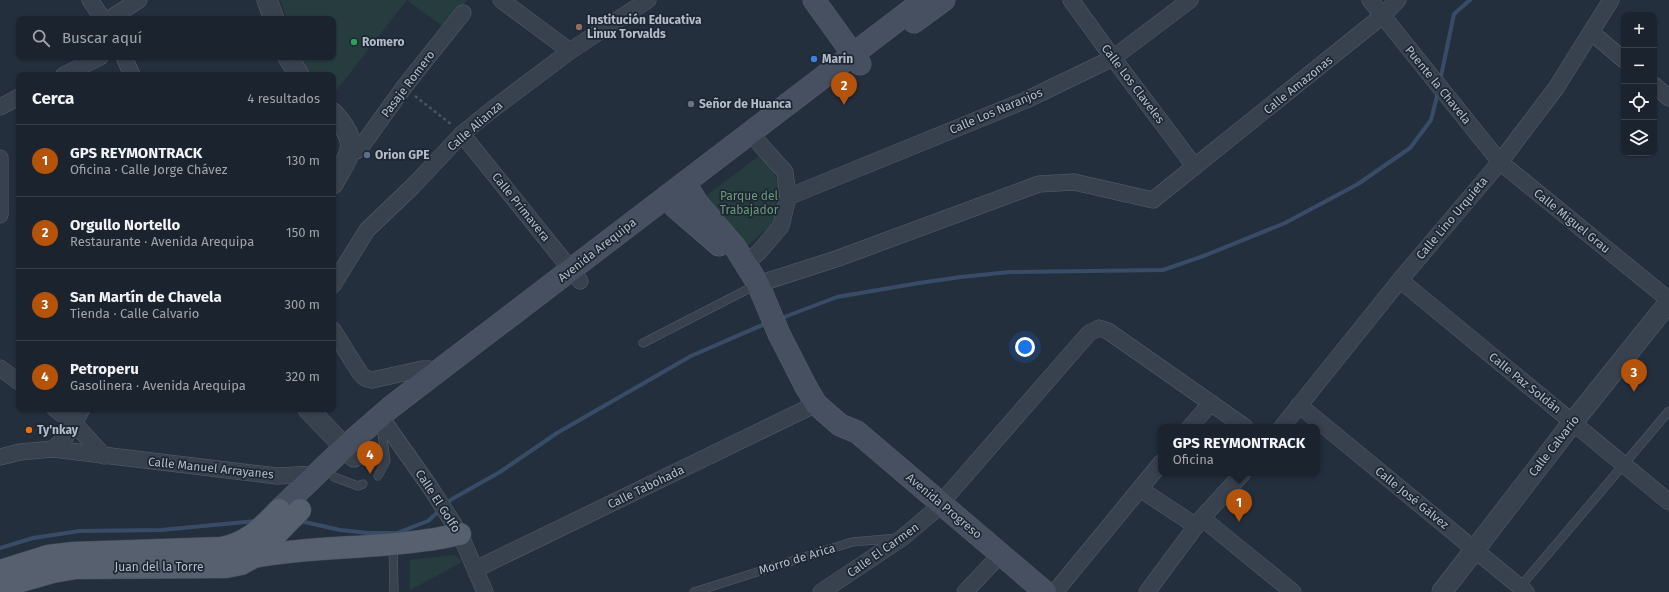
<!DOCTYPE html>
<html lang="es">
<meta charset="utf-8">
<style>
body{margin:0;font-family:"Fira Sans",sans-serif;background:#242b36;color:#f1f3f6}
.controls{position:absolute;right:12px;top:12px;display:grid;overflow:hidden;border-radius:8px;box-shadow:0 1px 3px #0004}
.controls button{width:36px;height:36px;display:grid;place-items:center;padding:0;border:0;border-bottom:1px solid #39404a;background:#1b232e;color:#f1f3f6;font:20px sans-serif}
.you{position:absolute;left:1025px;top:347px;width:14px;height:14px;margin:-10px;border:3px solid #fff;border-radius:50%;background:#1a73e8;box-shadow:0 0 0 6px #1a73e833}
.badge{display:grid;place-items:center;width:26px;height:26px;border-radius:50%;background:#b45309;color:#fff;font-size:13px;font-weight:700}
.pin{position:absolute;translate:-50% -33px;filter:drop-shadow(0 1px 2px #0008)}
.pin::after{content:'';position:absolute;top:21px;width:14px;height:12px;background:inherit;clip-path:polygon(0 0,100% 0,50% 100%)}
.popup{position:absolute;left:1158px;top:424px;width:162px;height:52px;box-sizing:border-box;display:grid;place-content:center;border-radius:8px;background:#1b232e;filter:drop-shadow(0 1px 3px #0005);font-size:13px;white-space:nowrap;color:#a0a4aa}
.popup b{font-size:15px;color:#f1f3f6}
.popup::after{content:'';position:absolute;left:50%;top:100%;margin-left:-8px;border:8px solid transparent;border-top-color:#1b232e}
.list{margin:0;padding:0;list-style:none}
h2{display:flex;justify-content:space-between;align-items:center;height:52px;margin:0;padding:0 16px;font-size:17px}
h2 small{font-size:13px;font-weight:400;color:#a0a4aa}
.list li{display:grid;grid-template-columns:26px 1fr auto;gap:12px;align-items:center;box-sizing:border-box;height:72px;padding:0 16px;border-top:1px solid #39404a}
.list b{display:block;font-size:15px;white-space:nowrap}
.list p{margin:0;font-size:13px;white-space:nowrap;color:#a0a4aa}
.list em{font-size:13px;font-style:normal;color:#a0a4aa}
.icon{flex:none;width:22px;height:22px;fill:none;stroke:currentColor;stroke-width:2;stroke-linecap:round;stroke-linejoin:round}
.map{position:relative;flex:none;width:1669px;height:592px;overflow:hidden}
.search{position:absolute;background:#1b232e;box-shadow:0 1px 3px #0004;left:16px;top:16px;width:320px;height:44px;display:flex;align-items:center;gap:10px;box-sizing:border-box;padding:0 14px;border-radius:8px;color:#a0a4aa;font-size:15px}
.panel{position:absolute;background:#1b232e;box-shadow:0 1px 3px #0004;left:16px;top:72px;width:320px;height:340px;border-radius:8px}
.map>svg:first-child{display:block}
.green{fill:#263c3f}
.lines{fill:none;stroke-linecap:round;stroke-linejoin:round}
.stream{stroke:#394c67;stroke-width:4}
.service-casing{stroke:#565f6c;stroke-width:9}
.minor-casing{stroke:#565f6c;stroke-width:17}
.tertiary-casing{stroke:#565f6c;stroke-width:21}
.secondary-casing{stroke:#565f6c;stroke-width:23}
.primary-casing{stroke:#414a57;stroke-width:23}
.path{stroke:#44595c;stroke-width:2.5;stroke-dasharray:3 3;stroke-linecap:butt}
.service{stroke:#38414e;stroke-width:8}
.minor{stroke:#38414e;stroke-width:16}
.tertiary{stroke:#38414e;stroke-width:20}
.secondary{stroke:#465061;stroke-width:22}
.primary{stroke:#56606e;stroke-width:22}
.education-dot{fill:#8d6e63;stroke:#1d2633;stroke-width:1.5}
.leisure-dot{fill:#2e9e5b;stroke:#1d2633;stroke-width:1.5}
.shop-dot{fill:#3f7fe0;stroke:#1d2633;stroke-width:1.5}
.worship-dot{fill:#6b7280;stroke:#1d2633;stroke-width:1.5}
.service-dot{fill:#5c6f8a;stroke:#1d2633;stroke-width:1.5}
.food-dot{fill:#e8710a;stroke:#1d2633;stroke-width:1.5}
.labels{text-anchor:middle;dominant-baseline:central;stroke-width:3.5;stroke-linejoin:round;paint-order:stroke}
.poi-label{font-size:12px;font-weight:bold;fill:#b4bcc9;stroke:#1d2633;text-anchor:start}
.street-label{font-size:12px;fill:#b4bcc9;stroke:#1d2633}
.park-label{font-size:12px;fill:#6b9a76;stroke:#1d2633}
</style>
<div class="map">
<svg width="1669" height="592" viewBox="0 0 1669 592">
<rect width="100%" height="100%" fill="#242f3e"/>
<g class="green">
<path d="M280,0h187l-23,27 -37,-27 -72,92 -2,-2v-15c-19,0 -25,2 -32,-18h32v-38h-46z"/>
<path d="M763,153c15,24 19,35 17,64l-36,32 -41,-51z"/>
<path d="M455,555l7,7 -52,28v-30z"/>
</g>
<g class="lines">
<g class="stream">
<path d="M1440,81l14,-67 16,-14"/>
<path d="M779,319l58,-22 82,-14 42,-6 49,-5 153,-2 43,-15 79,-32 73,-39 52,-36 21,-28 7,-28"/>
<path d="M446,504l6,-5 48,-27 57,-39 134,-77 76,-33"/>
<path d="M300,521l40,9 28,3h29l31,-12 13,-12"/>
<path d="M0,548l33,-10 47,-7 81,-1 95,-9"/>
</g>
<defs>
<g id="service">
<path d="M643,343l115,-59"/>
<path d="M378,476l8,-15 -4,-28"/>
<path d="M334,477l24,9 5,-2"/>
<path d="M393,545l1,47"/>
<path d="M1520,587l149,-176"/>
<path d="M694,592l158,-50 46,-4"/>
</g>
<g id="minor">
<path d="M90,0l13,19"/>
<path d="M501,0l69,51"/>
<path d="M1071,0l42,58 82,109"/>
<path d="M1370,0l130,162 169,138"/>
<path d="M109,19l30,-19"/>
<path d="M1591,32l33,28"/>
<path d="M124,57l8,18"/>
<path d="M64,75l36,-18"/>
<path d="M1654,85l15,13"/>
<path d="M0,107l19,-10"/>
<path d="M462,134l118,147"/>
<path d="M351,151h5l5,-4 43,-60 59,-74"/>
<path d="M0,158v57"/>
<path d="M788,197l238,-97 87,-42 77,-58"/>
<path d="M745,264l14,-12 22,-26 7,-29 -3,-25 -35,-39"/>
<path d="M1400,280l269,222"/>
<path d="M758,284l78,-25 203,-75 35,-2 79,18 229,-184 16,-16"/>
<path d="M333,285l34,-55 46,-44 49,-52 27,-22 81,-61 78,-51"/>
<path d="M333,330l27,43 5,5 7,2 50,-11h7l6,4"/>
<path d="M0,368l19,14"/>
<path d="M1299,405l227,187"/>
<path d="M55,409l19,14 30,33"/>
<path d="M380,416l50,71 30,47 25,58"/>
<path d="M1190,427l21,-24"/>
<path d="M1282,427l118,-147 100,-118 56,-74 55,-88"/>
<path d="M53,449l12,-11 17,-29"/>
<path d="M0,457l20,-5 33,-3 224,27 40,-2"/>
<path d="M1140,489l56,37"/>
<path d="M1202,518l91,74"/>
<path d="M476,569l340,-165"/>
<path d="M821,592l81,-54 31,-26 156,-179 10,-5 9,3 137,96"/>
<path d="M965,592l37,-39"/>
<path d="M1055,592l106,-129"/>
<path d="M1147,592l55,-74 41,-45"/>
</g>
<g id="tertiary">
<path d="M267,0l7,19"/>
<path d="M288,57l11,18"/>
<path d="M333,113c28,32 18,38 0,71"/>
<path d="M308,409l46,48"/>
<path d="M1442,592l131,-170 96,-120"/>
</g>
<g id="secondary">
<path d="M814,0l46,64"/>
<path d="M914,22l30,-22"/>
<path d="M685,183l13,21 37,43 23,37 21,50 26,51 11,19 24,21 17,7 188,160"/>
<path d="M667,196l8,11 44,38"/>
<path d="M279,510l66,-63 46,-40 533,-407"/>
</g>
<g id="primary">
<path d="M254,557c57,-11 116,-8 173,-17 11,-1 22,-4 33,-6"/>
<path d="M0,571l48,-15 25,-3 148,-5c27,-5 39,-19 58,-38"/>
<path d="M0,587l53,-15 23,-4 150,-1 15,-3 13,-7 46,-47"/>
</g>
</defs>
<use href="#service" class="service-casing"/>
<use href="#minor" class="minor-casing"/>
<use href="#tertiary" class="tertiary-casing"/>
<use href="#secondary" class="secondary-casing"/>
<use href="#primary" class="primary-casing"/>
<path class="path" d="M415,96l37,29"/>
<use href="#service" class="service"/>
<use href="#minor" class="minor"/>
<use href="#tertiary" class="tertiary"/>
<use href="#secondary" class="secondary"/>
<use href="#primary" class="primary"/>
</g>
<circle class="education-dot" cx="579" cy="27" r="4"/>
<circle class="leisure-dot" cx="354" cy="42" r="4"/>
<circle class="shop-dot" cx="814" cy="59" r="4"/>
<circle class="worship-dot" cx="691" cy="104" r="4"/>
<circle class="service-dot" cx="367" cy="155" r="4"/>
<circle class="food-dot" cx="29" cy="430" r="4"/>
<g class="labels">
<g class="poi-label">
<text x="587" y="20">Institución Educativa<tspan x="587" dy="14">Linux Torvalds</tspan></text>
<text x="362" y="42">Romero</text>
<text x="822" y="59">Marin</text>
<text x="699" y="104">Señor de Huanca</text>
<text x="375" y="155">Orion GPE</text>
<text x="37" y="430">Ty'nkay</text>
</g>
<g class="street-label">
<text transform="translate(408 84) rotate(-53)">Pasaje Romero</text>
<text transform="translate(1133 84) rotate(53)">Calle Los Claveles</text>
<text transform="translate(1298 85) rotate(-39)">Calle Amazonas</text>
<text transform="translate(1438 85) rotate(51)">Puente la Chavela</text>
<text transform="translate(996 111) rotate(-23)">Calle Los Naranjos</text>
<text transform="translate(475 126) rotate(-41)">Calle Alianza</text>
<text transform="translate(521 207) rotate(51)">Calle Primavera</text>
<text transform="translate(1452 218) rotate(-50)">Calle Lino Urquieta</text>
<text transform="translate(1572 221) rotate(39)">Calle Miguel Grau</text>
<text transform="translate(597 250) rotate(-38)">Avenida Arequipa</text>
<text transform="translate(1525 383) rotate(39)">Calle Paz Soldán</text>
<text transform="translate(1554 446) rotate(-52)">Calle Calvario</text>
<text transform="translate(211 468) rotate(6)">Calle Manuel Arrayanes</text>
<text transform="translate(646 487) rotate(-26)">Calle Tabohada</text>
<text transform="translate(1412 498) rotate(39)">Calle José Gálvez</text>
<text transform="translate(438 501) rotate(57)">Calle El Golfo</text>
<text transform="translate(944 506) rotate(40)">Avenida Progreso</text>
<text transform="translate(883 550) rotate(-35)">Calle El Carmen</text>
<text transform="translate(797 559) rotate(-17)">Morro de Arica</text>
<text x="159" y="567">Juan del la Torre</text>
</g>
<g class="park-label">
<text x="749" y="196">Parque del<tspan x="749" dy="14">Trabajador</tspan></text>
</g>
</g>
</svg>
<div class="controls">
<button>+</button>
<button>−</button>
<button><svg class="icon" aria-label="locate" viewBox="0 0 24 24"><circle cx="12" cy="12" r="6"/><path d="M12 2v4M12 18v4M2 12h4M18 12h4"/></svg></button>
<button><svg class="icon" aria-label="layers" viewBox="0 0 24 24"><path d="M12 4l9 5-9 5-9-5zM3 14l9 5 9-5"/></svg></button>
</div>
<div class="you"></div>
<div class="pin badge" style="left:1239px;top:522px">1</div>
<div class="popup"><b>GPS REYMONTRACK</b>Oficina</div>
<div class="pin badge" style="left:844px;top:105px">2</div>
<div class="pin badge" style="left:1634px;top:392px">3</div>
<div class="pin badge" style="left:370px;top:474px">4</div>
<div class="search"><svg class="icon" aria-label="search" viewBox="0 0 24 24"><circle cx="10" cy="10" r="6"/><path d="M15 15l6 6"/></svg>Buscar aquí</div>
<section class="panel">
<h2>Cerca<small>4 resultados</small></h2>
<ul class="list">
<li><span class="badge">1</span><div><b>GPS REYMONTRACK</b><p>Oficina · Calle Jorge Chávez</p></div><em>130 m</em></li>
<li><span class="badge">2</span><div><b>Orgullo Nortello</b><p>Restaurante · Avenida Arequipa</p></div><em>150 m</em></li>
<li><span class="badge">3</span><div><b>San Martín de Chavela</b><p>Tienda · Calle Calvario</p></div><em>300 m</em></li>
<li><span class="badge">4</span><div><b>Petroperu</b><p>Gasolinera · Avenida Arequipa</p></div><em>320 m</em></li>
</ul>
</section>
</div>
